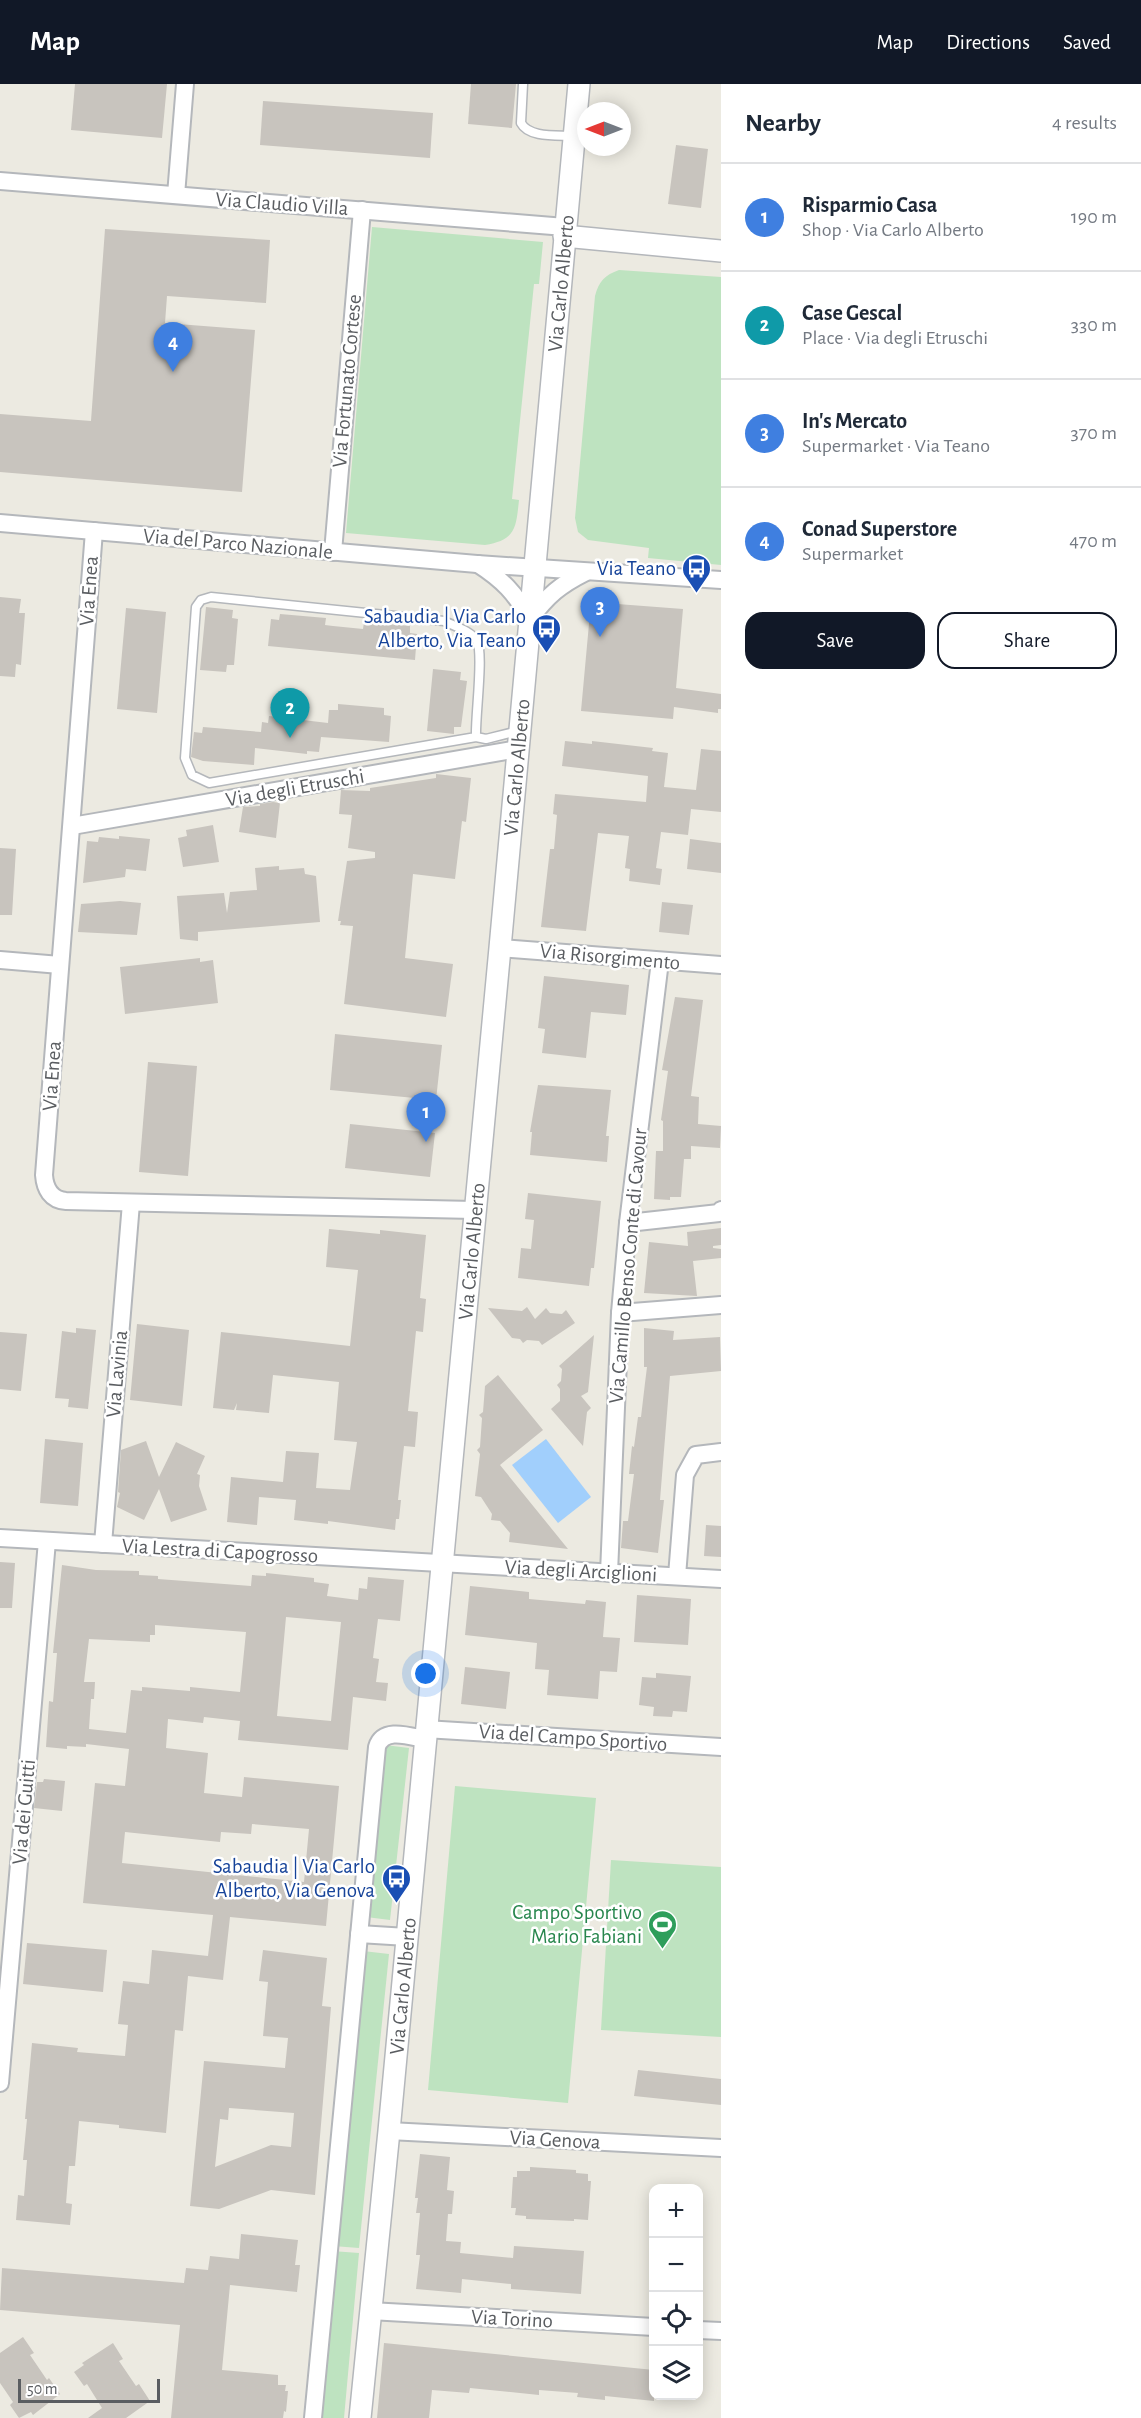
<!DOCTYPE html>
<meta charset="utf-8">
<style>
body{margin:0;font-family:"Alegreya Sans",sans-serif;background:#f6f6f7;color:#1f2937}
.controls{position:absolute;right:18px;bottom:18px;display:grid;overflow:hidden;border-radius:12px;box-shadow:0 3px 15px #0003}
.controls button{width:54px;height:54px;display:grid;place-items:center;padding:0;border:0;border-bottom:2px solid #e0e1e3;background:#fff;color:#1f2937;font:30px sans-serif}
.compass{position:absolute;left:577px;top:18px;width:54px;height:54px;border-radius:50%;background:#fff;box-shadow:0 3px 15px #0003;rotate:270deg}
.scale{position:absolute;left:18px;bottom:15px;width:142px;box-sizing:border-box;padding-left:6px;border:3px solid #5a5d61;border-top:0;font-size:16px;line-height:21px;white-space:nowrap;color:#5a5d61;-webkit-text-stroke:4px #fff;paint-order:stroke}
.you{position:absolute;left:426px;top:1590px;width:21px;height:21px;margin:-15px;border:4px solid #fff;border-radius:50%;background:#1a73e8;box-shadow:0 0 0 9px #1a73e833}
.badge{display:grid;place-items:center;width:39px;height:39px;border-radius:50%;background:#111827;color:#fff;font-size:20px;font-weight:700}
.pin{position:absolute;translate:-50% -50px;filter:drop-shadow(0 2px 3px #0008)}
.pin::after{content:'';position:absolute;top:32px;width:21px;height:18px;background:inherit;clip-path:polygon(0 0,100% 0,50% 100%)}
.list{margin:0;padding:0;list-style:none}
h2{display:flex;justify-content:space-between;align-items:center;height:78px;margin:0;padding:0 24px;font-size:26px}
h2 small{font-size:20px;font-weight:400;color:#747a83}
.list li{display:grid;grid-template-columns:39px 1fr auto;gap:18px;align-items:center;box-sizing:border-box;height:108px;padding:0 24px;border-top:2px solid #e0e1e3}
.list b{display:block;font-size:22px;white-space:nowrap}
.list p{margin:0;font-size:20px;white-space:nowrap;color:#747a83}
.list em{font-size:20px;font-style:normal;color:#747a83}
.actions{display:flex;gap:12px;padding:18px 24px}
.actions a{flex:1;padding:14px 0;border:2px solid #111827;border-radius:18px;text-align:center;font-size:21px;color:#111827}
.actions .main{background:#111827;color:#fff}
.icon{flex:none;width:33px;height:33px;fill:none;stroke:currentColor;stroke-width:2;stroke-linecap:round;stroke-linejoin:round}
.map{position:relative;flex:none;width:721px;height:2334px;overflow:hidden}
header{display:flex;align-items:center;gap:36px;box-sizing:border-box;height:84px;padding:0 30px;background:#111827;color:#fff}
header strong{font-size:28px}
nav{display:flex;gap:33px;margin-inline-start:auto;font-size:21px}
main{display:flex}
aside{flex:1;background:#fff}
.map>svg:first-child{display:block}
.green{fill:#bee3c0}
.water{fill:#a1cffc}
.building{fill:#c8c4be;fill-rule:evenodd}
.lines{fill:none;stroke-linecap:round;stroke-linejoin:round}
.service-casing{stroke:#b4b7bb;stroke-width:11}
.minor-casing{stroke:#b4b7bb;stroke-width:20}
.tertiary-casing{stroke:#b4b7bb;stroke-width:24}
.service{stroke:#fff;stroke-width:8}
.minor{stroke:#fff;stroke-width:16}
.tertiary{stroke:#fff;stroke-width:21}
.labels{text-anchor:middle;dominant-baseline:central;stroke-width:5;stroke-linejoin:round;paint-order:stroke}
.street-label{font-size:21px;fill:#5a5d61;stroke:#fff}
.transit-label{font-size:21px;fill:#164399;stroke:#fff;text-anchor:end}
.leisure-label{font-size:21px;fill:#27864d;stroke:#fff;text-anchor:end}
</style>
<header>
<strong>Map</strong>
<nav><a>Map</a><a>Directions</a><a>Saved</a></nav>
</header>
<main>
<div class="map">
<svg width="721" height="2334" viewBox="0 0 721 2334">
<rect width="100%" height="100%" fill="#eceae1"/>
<g class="green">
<path d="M372,143l171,15 -4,42h-5l-22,215 7,1c-3,28 -3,40 -34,45l-139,-12z"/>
<path d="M619,186l102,7v288l-73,-7 1,-10 -61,-8 -10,-8 -3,-14 20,-222c4,-15 10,-21 24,-26z"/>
<path d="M385,1661l24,3 -19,172 -24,-3z"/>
<path d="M455,1702l141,12 -28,305 -140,-13z"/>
<path d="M611,1776l110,7v170l-120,-7z"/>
<path d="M363,1867l26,3 -30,294 -26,-2z"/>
<path d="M332,2167l27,2 -15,165h-27z"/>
</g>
<path class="water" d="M546,1355l45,58 -33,26 -46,-58z"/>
<g class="building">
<path d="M75,0h92l-5,54 -91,-8z"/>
<path d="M471,0h45l-4,44 -44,-4z"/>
<path d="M263,17l170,12 -3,45 -170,-13z"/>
<path d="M676,61l32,4 -7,59 -33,-4z"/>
<path d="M105,145l165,11 -4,63 -99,-7 -2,27 90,7 -13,162 -242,-20v-58l91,7z"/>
<path d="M0,513l21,2 -2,14h6l-4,52 -5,-1 -1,13 -15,-1z"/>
<path d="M591,518l92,7 -7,79 45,6v15h-3v4l-44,-6 -1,12 -92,-8z"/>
<path d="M206,523l27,3 -1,8 6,1 -4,46h-7l-1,7 -26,-2z"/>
<path d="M126,524l40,4 -9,101 -40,-4z"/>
<path d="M280,530l46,4 -1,7 8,1 30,3 1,-7 46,4v7l7,1 -2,26 -147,-14 3,-27 8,1z"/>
<path d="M433,585l28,3 -1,8 7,1 -6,46h-7v7l-27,-3z"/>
<path d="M338,620l46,4v7l7,1 -2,26 -68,-5 -2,15 -12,-1v3l-52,-6 -1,17 -51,-4 -12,-4 3,-25 8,1 1,-6 58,5 1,-10 6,1 1,-7 59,7 1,-13h9z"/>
<path d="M565,657l27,3v-3l61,7 -1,3 16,2 -4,34 32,3 5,-41 20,2v61l-30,-3 -3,26 -27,-3 -5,36 6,1 -2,16 -31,-4 1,-12 -5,-1 4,-32 -31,-3 -12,98 -45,-4 9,-78h4l3,-34 -4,-1 2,-20 91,8 2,-26 -86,-10z"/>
<path d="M436,690l35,4 -5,44 -4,-1 -7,58 -42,-5 -8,84 48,6 -7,53 -102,-13 9,-78 -13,-1 1,-4h-3l9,-60 28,-3v-6l-27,-4 4,-33 -13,-1 2,-24 29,1v-3l66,-10z"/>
<path d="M273,718l7,1 -4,35 -37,-6 4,-25 17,-1v-2z"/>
<path d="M213,741l6,37 -36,5 -5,-29 9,-2 -1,-6z"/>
<path d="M119,752l31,3 -4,32 -20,-2 -1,8 -42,6 4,-42 11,1 1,-5 20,2z"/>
<path d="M690,755l31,4v30l-34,-4z"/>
<path d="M0,764l16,1 -4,66h-12z"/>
<path d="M279,782v4l25,-2 1,6 11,2 4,46 -122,10v9l-18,-2 -3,-43 47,-3 3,20 3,-21 27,-2 -2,-22z"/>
<path d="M120,817l21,2 -4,32 -59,-3 3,-28z"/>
<path d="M662,818l31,3 -4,30 -30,-3z"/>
<path d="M200,874v4l13,-2 5,43 -93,11 -5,-47z"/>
<path d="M544,892l85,9 -3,30 -35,-3 -5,46 -44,-5 3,-24 -7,-1z"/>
<path d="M675,913l28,3 -12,96 8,1 -1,27 23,2 -1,22 -29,-2v13h-7l-3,38h-11v3l-16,-1 2,-48h7v-30l-2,-1 7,-49 -6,-1z"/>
<path d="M335,950l107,11 -6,55 -106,-10z"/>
<path d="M148,978l49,4 -9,110 -49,-4z"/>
<path d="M538,1001l73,5 -5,46h3l-2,26 -77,-7 2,-23h-2z"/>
<path d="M350,1040l85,9 -5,44 -85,-9z"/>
<path d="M528,1109l73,8 -7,67h-3l-2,18 -71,-8 3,-30 10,1 3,-29 -9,-1z"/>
<path d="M721,1144v17l-8,1v2l8,1v9l-28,3 4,35 -53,-3 5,-51 39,4 -1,-14z"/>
<path d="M329,1145l51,5v-4l46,5 -6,63 6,1 -3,33 -7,-1 -8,80 10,1 -3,35 -11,-1 -6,54h3l-2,19h-3l-1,11 -67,-9v3l-34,-4 2,-20 -37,-3 -2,28 -30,-3 4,-45 52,5 3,-31 33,2 -3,35 34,2 7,-48 -23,-2 5,-58 -66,-7 -4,38 -33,-3 1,-7 -3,7 -21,-2 8,-76 129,14 8,-76 -32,-3z"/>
<path d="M527,1223l8,12 11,-11 4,5 12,1 4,-4 9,13 -33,22 -3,-4 -12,-1 -4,3 -3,-4 -8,-1 -24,-30 34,3z"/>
<path d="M137,1240l52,6 -7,76 -52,-6z"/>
<path d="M76,1244l20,2 -8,79 -20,-2 1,-8 -14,-1 7,-67 14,2z"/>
<path d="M644,1244l30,3 -1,9 47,-3 1,34 -51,5 -10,124h4l-6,53 -37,-5 2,-27h5l6,-47h-5l3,-28 2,1 4,-30h3l4,-34 2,-16h-3z"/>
<path d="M0,1248l27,2 -6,57 -21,-2z"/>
<path d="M594,1251l-6,57 -7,4 10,12 -4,4 -4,34 -32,-37 9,-8v-12l-3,-4 4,-4 1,-12 -3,-3z"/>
<path d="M498,1291l45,55 -43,35 68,84 -59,-7 1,-9 -10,-12 -9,-1 1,-6 -11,-17 -6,-1 5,-42 -3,-4 3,-3 2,-29 -3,-3 4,-3 2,-26z"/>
<path d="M45,1355l38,4 -5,63 -38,-3z"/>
<path d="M146,1357l13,36 17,-35 29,14 -8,18 3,1 -1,11 8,24 -36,12 -12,-33 -15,31 -27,-13 3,-14 -2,-1 3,-42z"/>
<path d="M706,1441l15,1v31l-17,-1z"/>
<path d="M0,1478l15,1 -3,45h-12z"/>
<path d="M62,1481l34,5 43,1v4l19,1v3l93,7 1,-11 14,1v-3l48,5v4l15,2 -2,12 31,4 1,-12 8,1 1,-12 36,3 -4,41 -22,-2 -5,39 6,1 -3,23 12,1 -2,18 -33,-4 -5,53 -110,-10 2,-19 -36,-4 -1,6 -35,-4 -2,29 42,5 -4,40 38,4 2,-20 95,9 -13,140 -96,-9 -7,63 -35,-4 -5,55 -8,-1 -9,103 -47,-5v-3l-40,-4 -4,45h-6l-3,37 6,1 -2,21 -54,-5 2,-25 6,1 3,-36h-4l4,-41h-2l7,-76 46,5 -1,4 48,4 3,-31 -10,-1 5,-43 26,3 3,-34 56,6 5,-41 -130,-12 12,-120 30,3 4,-37 -43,-5v3l-19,-1v3l-21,-2 3,-46 4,1 4,-49h-4zM286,1533l55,5 -10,99 -54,-5zM155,1541l91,7 -6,60 -50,-5v4l-48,-4v4l-11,-1 -5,43 -37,-4 2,-30h3l1,-17h-11l5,-43 61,3v-7h5zM252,1740l57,5 -5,53 -182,-19 3,-31 95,10 1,-10 30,2z"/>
<path d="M470,1502l59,6v7l56,5 1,-4 20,2 -3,35 17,1 -3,34 -17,-1 -2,28 -51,-4 2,-25 -14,-1 2,-26 -72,-8z"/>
<path d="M637,1511l54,4 -3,46 -54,-3z"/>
<path d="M465,1583l45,5 -4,37 -45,-5z"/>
<path d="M656,1589l35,3 -4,36 -14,-1 -1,6 -19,-1 1,-9 -15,-2 3,-28 14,1z"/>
<path d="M44,1695l21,2 -3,30 -28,-3 3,-26h6z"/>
<path d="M27,1859l80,7 -4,42 -80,-8z"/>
<path d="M263,1866l64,8 -5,48 9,1 -16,188 -44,-5 -52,19 -29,-3 14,-145 81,7 3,-30 -25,-2 5,-54 -9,-1zM229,2024l65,5 -3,34 -20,-2 -56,22 5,-48 8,1z"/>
<path d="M638,1986l83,9v26l-87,-9z"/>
<path d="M420,2070l30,3 -3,33 7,1 -2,23h-4l-2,27 15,1 -1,11 53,5 1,-12 70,5 -3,43 -70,-5v-5l-49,-5 -1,14 -45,-4 4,-34h-4l4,-42h-4l2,-15h-3z"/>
<path d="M530,2083l46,3v3l12,1v7h3l-3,39 -14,-1v2l-48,-2v-3l-11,-1 1,-7h-5l2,-31h4v-6h13z"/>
<path d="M241,2150l57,6 -3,25h5l-3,27 -67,-7 -8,85 56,5v10h8l-1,6h3l-2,21 -2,-1 -1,7h-112l9,-93 -180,-15 2,-42 182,15 2,-15 22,2 2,-14 29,3z"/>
<path d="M23,2253l11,16 -4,2 17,25 2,-2 11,16 -27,21 -2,-3 -12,6 -9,-13 3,-3 -13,-19v-30z"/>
<path d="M113,2259l10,16 -4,2 17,25 3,-2 11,17 -24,17h-38l14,-10 -15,-24 -3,2 -10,-14 10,-7 -2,-2z"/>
<path d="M384,2259l270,27v31l-49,-5v4l-28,-3 1,-4 -39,-3v5l-69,-7 -1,5 -37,-3 -3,28h-52z"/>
</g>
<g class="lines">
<defs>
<g id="service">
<path d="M523,0l-2,39c8,15 36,12 52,13"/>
<path d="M476,653c-1,-20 8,-83 1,-96 -6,-10 -23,-15 -33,-20l-233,-24 -10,3 -5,7 -11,151 7,17 17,8 267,-46 10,2 32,-8"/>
</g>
<g id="minor">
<path d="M0,97l565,46"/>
<path d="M176,111l9,-111"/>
<path d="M0,439l477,41 244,16"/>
<path d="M94,447l-50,644c1,14 7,25 22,26l408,9"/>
<path d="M333,468l29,-342"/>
<path d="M478,480c25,16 37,29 52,55 18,-24 30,-34 56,-47"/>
<path d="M72,742l446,-77"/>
<path d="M500,864l221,17"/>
<path d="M0,876l60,5"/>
<path d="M628,1139l91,-10 2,-3"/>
<path d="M620,1229l101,-8"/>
<path d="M0,1454l721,41"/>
<path d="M103,1460l28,-341"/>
<path d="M609,1489l11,-260 8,-90 32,-262"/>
<path d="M677,1492l8,-101 11,-20 25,-3"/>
<path d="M425,1645l296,18"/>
<path d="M359,1850l48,3"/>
<path d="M0,1999l47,-542"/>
<path d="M389,2047l332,17"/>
<path d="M370,2227l284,16"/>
<path d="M698,2246l23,1"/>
<path d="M313,2334l64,-671c6,-20 32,-11 47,-8"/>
</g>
<g id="tertiary">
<path d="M564,152l157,15"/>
<path id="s1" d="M360,2334l29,-287 111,-1183 79,-864"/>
</g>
</defs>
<use href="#service" class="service-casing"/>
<use href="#minor" class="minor-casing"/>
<use href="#tertiary" class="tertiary-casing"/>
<use href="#service" class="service"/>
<use href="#minor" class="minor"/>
<use href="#tertiary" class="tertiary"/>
</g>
<defs>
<symbol id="bus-pin" viewBox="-11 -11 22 30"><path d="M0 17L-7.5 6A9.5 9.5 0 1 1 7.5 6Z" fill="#1a4fb4" stroke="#fff"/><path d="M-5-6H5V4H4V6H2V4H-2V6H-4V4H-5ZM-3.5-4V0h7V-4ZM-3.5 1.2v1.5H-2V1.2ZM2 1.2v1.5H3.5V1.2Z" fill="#fff"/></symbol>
<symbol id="stadium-pin" viewBox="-11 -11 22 30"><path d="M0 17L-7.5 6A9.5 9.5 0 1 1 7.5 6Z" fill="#2e9e5b" stroke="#fff"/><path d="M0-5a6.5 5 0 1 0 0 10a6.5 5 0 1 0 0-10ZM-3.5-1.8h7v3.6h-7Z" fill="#fff"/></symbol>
</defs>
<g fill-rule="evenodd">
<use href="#bus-pin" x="680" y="468" width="33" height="45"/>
<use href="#bus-pin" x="530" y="528" width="33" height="45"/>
<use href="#bus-pin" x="380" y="1778" width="33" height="45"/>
<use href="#stadium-pin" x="646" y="1824" width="33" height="45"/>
</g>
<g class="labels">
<g class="street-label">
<text transform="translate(282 120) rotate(4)">Via Claudio Villa</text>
<text stroke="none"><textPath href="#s1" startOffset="2144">Via Carlo Alberto</textPath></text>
<text transform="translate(347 297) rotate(-85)">Via Fortunato Cortese</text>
<text transform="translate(238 460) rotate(5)">Via del Parco Nazionale</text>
<text transform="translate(89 507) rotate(-86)">Via Enea</text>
<text stroke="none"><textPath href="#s1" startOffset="1658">Via Carlo Alberto</textPath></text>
<text transform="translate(295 704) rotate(-10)">Via degli Etruschi</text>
<text transform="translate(610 873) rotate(5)">Via Risorgimento</text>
<text transform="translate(52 992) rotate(-86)">Via Enea</text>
<text stroke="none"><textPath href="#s1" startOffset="1172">Via Carlo Alberto</textPath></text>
<text transform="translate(628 1182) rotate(-85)">Via Camillo Benso Conte di Cavour</text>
<text transform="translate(117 1290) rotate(-85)">Via Lavinia</text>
<text transform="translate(220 1467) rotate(3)">Via Lestra di Capogrosso</text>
<text transform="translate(581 1487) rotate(3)">Via degli Arciglioni</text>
<text transform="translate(573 1654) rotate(4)">Via del Campo Sportivo</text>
<text transform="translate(24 1728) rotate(-85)">Via dei Guitti</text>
<text stroke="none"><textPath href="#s1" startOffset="434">Via Carlo Alberto</textPath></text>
<text transform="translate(555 2056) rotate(3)">Via Genova</text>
<text transform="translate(512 2235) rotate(3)">Via Torino</text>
</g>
<g class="transit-label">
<text x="676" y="484">Via Teano</text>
<text x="526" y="532">Sabaudia | Via Carlo<tspan x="526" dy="24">Alberto, Via Teano</tspan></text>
<text x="375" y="1782">Sabaudia | Via Carlo<tspan x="375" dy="24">Alberto, Via Genova</tspan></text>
</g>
<g class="leisure-label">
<text x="642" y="1828">Campo Sportivo<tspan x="642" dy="24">Mario Fabiani</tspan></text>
</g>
</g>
</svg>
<div class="controls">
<button>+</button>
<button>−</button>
<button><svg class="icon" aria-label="locate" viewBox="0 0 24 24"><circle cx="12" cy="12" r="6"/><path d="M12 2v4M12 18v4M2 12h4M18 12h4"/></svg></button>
<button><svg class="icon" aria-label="layers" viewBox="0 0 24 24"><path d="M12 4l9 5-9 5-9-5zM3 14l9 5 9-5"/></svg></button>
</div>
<svg class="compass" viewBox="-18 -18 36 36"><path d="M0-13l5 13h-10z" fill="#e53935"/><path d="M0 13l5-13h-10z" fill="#747a83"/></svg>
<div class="scale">50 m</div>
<div class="you"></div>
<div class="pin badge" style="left:426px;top:1058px;background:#3f7fe0">1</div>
<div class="pin badge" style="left:290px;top:654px;background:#0f9aa8">2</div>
<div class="pin badge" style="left:600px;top:553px;background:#3f7fe0">3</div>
<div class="pin badge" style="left:173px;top:288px;background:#3f7fe0">4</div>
</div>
<aside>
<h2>Nearby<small>4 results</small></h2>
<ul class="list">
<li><span class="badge" style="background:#3f7fe0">1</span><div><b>Risparmio Casa</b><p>Shop · Via Carlo Alberto</p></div><em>190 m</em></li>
<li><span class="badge" style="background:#0f9aa8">2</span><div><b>Case Gescal</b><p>Place · Via degli Etruschi</p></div><em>330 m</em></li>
<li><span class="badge" style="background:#3f7fe0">3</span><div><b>In's Mercato</b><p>Supermarket · Via Teano</p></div><em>370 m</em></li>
<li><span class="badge" style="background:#3f7fe0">4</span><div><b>Conad Superstore</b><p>Supermarket</p></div><em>470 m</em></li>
</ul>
<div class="actions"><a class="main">Save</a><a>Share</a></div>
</aside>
</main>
